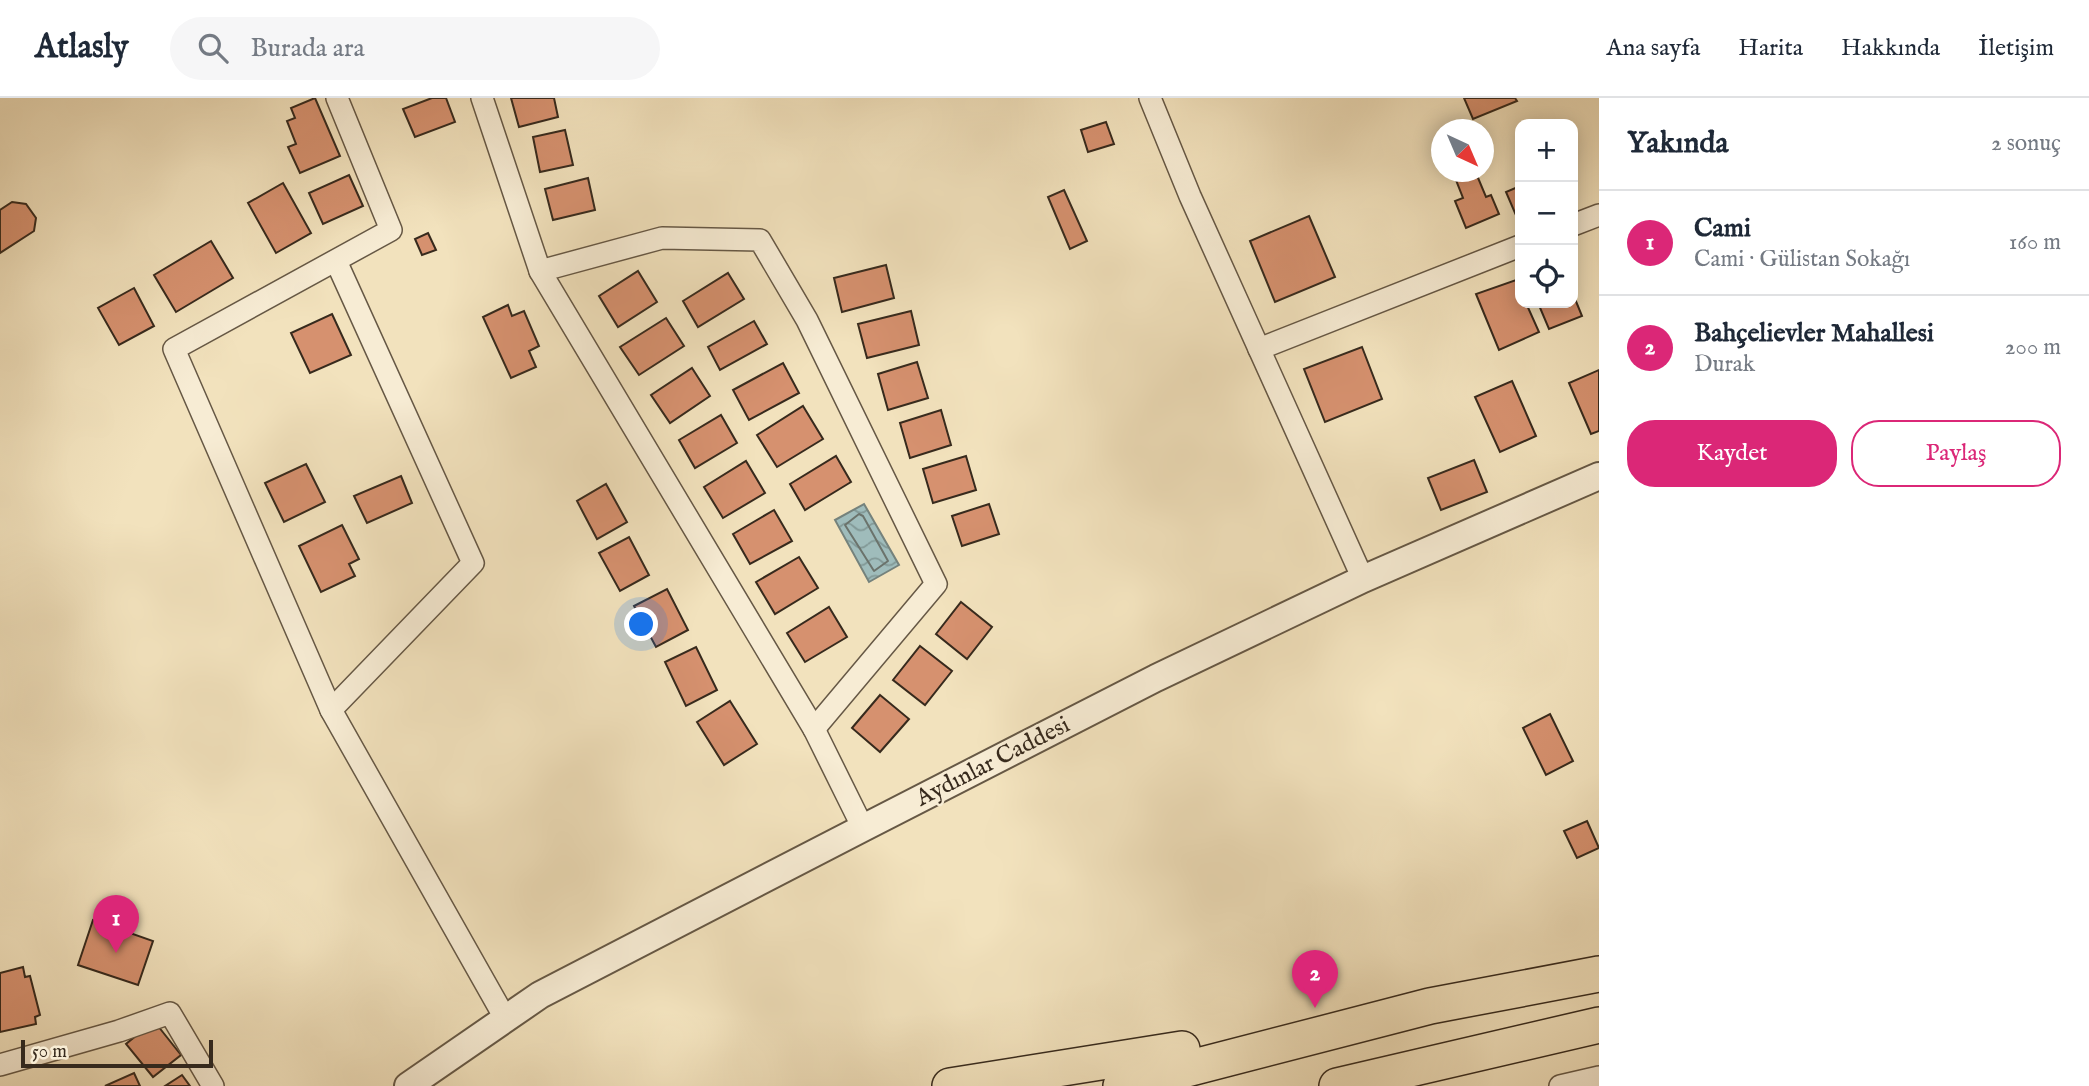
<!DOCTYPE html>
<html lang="tr">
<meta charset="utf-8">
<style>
body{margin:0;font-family:"IM FELL English",serif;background:#f6f6f7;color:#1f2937}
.controls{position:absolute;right:21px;top:21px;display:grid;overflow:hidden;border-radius:14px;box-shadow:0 4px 18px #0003}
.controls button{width:63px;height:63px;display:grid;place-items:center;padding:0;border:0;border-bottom:2px solid #e0e1e3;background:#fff;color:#1f2937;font:35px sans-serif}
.compass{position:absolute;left:1431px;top:21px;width:63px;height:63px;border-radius:50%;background:#fff;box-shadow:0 4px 18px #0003;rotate:136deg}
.scale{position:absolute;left:21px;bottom:18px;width:192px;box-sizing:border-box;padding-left:7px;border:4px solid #372a1d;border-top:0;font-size:19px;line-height:24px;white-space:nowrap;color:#372a1d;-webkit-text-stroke:5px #f7ecd4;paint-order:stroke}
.you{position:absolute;left:642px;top:527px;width:24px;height:24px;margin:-18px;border:5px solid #fff;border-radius:50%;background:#1a73e8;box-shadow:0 0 0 10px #1a73e833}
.badge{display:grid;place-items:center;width:46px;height:46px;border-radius:50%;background:#db2777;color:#fff;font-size:23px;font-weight:700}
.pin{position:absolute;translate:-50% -58px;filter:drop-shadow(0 2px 4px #0008)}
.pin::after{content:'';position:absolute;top:37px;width:24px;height:21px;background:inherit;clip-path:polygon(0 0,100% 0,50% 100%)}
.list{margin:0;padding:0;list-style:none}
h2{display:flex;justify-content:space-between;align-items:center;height:91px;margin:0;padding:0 28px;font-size:30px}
h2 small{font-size:23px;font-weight:400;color:#747a83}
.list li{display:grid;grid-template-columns:46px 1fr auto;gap:21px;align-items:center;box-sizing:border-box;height:105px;padding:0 28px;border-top:2px solid #e0e1e3}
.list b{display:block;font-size:26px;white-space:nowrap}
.list p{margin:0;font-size:23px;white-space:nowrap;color:#747a83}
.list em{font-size:23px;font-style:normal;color:#747a83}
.actions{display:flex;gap:14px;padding:21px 28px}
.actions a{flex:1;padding:16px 0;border:2px solid #db2777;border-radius:28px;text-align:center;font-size:24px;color:#db2777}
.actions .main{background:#db2777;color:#fff}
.icon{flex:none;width:38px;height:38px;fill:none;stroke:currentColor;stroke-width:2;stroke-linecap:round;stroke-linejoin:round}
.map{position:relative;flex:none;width:1599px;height:988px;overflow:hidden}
header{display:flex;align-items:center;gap:42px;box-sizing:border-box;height:98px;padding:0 35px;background:#fff;border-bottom:2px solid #e0e1e3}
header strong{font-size:33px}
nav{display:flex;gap:38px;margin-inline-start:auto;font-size:24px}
.search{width:490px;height:63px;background:#f6f6f7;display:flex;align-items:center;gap:18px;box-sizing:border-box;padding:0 24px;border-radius:38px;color:#747a83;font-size:26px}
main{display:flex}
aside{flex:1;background:#fff}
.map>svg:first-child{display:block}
.water{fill:url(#water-waves);stroke:#75827c;stroke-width:2}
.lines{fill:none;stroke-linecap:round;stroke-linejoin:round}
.shore{stroke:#6b736c;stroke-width:2}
.building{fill:#d6916f;stroke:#372a1d;stroke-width:2}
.minor-casing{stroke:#665845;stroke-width:24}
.tertiary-casing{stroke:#665845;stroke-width:30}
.trunk-casing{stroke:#372a1d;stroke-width:38}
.minor{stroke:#f7ecd4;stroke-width:21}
.tertiary{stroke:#f7ecd4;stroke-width:26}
.trunk{stroke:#f2e2bd;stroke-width:35}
.labels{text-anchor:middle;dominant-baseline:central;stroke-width:5;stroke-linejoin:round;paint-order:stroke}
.street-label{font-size:24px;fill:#372a1d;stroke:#f7ecd4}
</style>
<header>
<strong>Atlasly</strong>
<div class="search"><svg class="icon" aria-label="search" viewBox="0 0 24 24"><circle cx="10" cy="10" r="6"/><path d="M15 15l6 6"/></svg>Burada ara</div>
<nav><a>Ana sayfa</a><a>Harita</a><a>Hakkında</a><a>İletişim</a></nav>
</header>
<main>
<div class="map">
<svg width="1599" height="988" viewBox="0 0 1599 988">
<defs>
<pattern id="water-waves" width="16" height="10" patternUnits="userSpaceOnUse" patternTransform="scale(1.75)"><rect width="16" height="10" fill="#9fbcbb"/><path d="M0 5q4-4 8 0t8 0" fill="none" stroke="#829997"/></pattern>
</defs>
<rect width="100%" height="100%" fill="#f2e2bd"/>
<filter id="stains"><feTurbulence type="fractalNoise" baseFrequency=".00286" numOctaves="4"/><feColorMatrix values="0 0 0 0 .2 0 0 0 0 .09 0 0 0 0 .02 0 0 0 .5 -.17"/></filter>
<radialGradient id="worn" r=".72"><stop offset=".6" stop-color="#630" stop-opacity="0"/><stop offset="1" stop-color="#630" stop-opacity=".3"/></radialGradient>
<path class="water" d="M864,406l35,61 -30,17 -34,-62z"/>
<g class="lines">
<path class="shore" d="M859,416l4,2 25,45 -14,10 -29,-46z"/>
</g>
<g class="building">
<path d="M315,0l25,58 -40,17 -12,-26 8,-3 -9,-23 8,-3 -4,-10z"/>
<path d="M432,0h14l9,24 -40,15 -12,-28z"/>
<path d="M511,0h43l4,19 -39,10z"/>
<path d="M1464,0h51l2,3 -44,18z"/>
<path d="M1106,24l8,22 -26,8 -7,-22z"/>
<path d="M565,32l8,35 -33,7 -7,-35z"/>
<path d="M1476,75l10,24 5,-2 8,19 -33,14 -11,-27 8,-3 -7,-18z"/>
<path d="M349,77l14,31 -40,18 -14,-31z"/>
<path d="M588,80l7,32 -42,10 -8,-31z"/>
<path d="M283,85l28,50 -35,20 -28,-50z"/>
<path d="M1520,88v33l-2,1 -12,-28z"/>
<path d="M1064,92l23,51 -17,8 -22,-52z"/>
<path d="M12,104l14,2 10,14 -2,13 -34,22v-43z"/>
<path d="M1309,118l26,61 -60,25 -25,-61z"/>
<path d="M428,135l8,17 -14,5 -7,-16z"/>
<path d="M211,143l22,37 -57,34 -22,-37z"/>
<path d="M886,167l8,33 -52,14 -8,-34z"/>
<path d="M638,173l19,31 -39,25 -19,-31z"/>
<path d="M728,175l16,26 -46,28 -15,-26z"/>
<path d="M1516,182l4,23h6l13,29 -40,18 -23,-56z"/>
<path d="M134,190l20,38 -35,19 -21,-37z"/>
<path d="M1573,196l9,22 -33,13 -11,-26h35z"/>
<path d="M508,207l4,11 12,-5 15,35 -10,5 7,16 -25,11 -28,-61z"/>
<path d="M911,213l8,34 -52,13 -9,-34z"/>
<path d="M332,216l19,41 -41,18 -19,-40z"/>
<path d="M666,220l18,28 -45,29 -19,-28z"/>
<path d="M754,223l13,23 -47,26 -12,-23z"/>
<path d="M1362,249l20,52 -57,23 -21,-53z"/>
<path d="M917,264l11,36 -40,12 -10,-36z"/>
<path d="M783,265l16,30 -50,27 -16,-30z"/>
<path d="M692,270l18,28 -40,27 -19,-28z"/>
<path d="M1599,272v61l-8,3 -22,-51z"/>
<path d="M1512,283l24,55 -36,16 -25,-55z"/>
<path d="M803,308l20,33 -46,28 -20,-32z"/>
<path d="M941,312l10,35 -41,13 -10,-35z"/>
<path d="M721,317l16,28 -42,25 -16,-28z"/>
<path d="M836,358l15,26 -46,28 -15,-26z"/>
<path d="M966,358l10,34 -43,13 -10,-34z"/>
<path d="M1474,362l13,32 -46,18 -13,-32z"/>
<path d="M746,363l19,32 -42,25 -19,-31z"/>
<path d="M306,366l19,38 -41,20 -19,-39z"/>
<path d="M401,378l11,27 -45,20 -13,-27z"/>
<path d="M606,386l21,38 -30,17 -20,-38z"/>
<path d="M989,406l10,30 -37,12 -10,-30z"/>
<path d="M774,412l18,31 -42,23 -17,-30z"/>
<path d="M342,427l17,34 -10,5 6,12 -34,16 -22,-46z"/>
<path d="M629,439l20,38 -29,16 -21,-38z"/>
<path d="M799,459l19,31 -43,26 -19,-32z"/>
<path d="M667,491l21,41 -32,17 -22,-41z"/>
<path d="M961,504l31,25 -25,32 -31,-25z"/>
<path d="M829,509l18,30 -42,25 -18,-29z"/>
<path d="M920,548l32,25 -27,34 -32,-25z"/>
<path d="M696,549l21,43 -31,16 -21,-44z"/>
<path d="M880,597l29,24 -29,33 -28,-24z"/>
<path d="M730,603l27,43 -33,21 -27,-43z"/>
<path d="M1550,616l23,47 -27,14 -23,-47z"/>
<path d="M1587,723l12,27 -22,10 -13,-27z"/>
<path d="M93,822l60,21 -15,44 -60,-20z"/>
<path d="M23,869l2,10 5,-1 10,39 -5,2 1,7 -36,8v-59z"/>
<path d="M154,923l27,34 -28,22 -27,-33z"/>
<path d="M134,975l6,13h-35z"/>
<path d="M182,977l8,11h-25z"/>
</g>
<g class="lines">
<defs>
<g id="minor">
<path d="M482,0l58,173 274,458 49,99"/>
<path d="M1150,0l40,98 173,383"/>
<path d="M1573,127l26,-10"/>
<path d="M336,163l137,302 -142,147 174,308"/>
<path d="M540,173l122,-33 98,2 47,80 129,264 -122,145"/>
<path d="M1259,251l261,-103"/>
<path d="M331,612l-157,-361 217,-119 -54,-132"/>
<path d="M0,967l119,-34 51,-18 43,73"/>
<path d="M1560,988l39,-9"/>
</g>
<path id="tertiary" d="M408,988l132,-91 323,-167 293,-150 207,-99 236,-103"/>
<g id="trunk">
<path d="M950,988l232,-37"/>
<path d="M1121,988l309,-80 169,-32"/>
<path d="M1337,988l262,-61"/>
</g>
</defs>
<use href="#minor" class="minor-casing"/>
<use href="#tertiary" class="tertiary-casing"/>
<use href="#trunk" class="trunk-casing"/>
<use href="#minor" class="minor"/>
<use href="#tertiary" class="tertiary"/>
<use href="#trunk" class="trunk"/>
</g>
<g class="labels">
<g class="street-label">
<text transform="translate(993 664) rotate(-27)">Aydınlar Caddesi</text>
</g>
</g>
<rect width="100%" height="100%" filter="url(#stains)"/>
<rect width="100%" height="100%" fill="url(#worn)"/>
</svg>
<div class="controls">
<button>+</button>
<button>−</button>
<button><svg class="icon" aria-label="locate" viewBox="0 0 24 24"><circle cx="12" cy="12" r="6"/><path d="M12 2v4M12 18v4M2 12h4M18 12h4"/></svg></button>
</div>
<svg class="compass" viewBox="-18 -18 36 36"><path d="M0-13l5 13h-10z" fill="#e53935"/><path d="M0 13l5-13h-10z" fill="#747a83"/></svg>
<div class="scale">50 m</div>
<div class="you"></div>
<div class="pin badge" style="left:116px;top:855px">1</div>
<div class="pin badge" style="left:1315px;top:910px">2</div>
</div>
<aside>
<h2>Yakında<small>2 sonuç</small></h2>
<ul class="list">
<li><span class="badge">1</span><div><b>Cami</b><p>Cami · Gülistan Sokağı</p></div><em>160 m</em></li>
<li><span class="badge">2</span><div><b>Bahçelievler Mahallesi</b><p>Durak</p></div><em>200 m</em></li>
</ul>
<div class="actions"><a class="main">Kaydet</a><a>Paylaş</a></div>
</aside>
</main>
